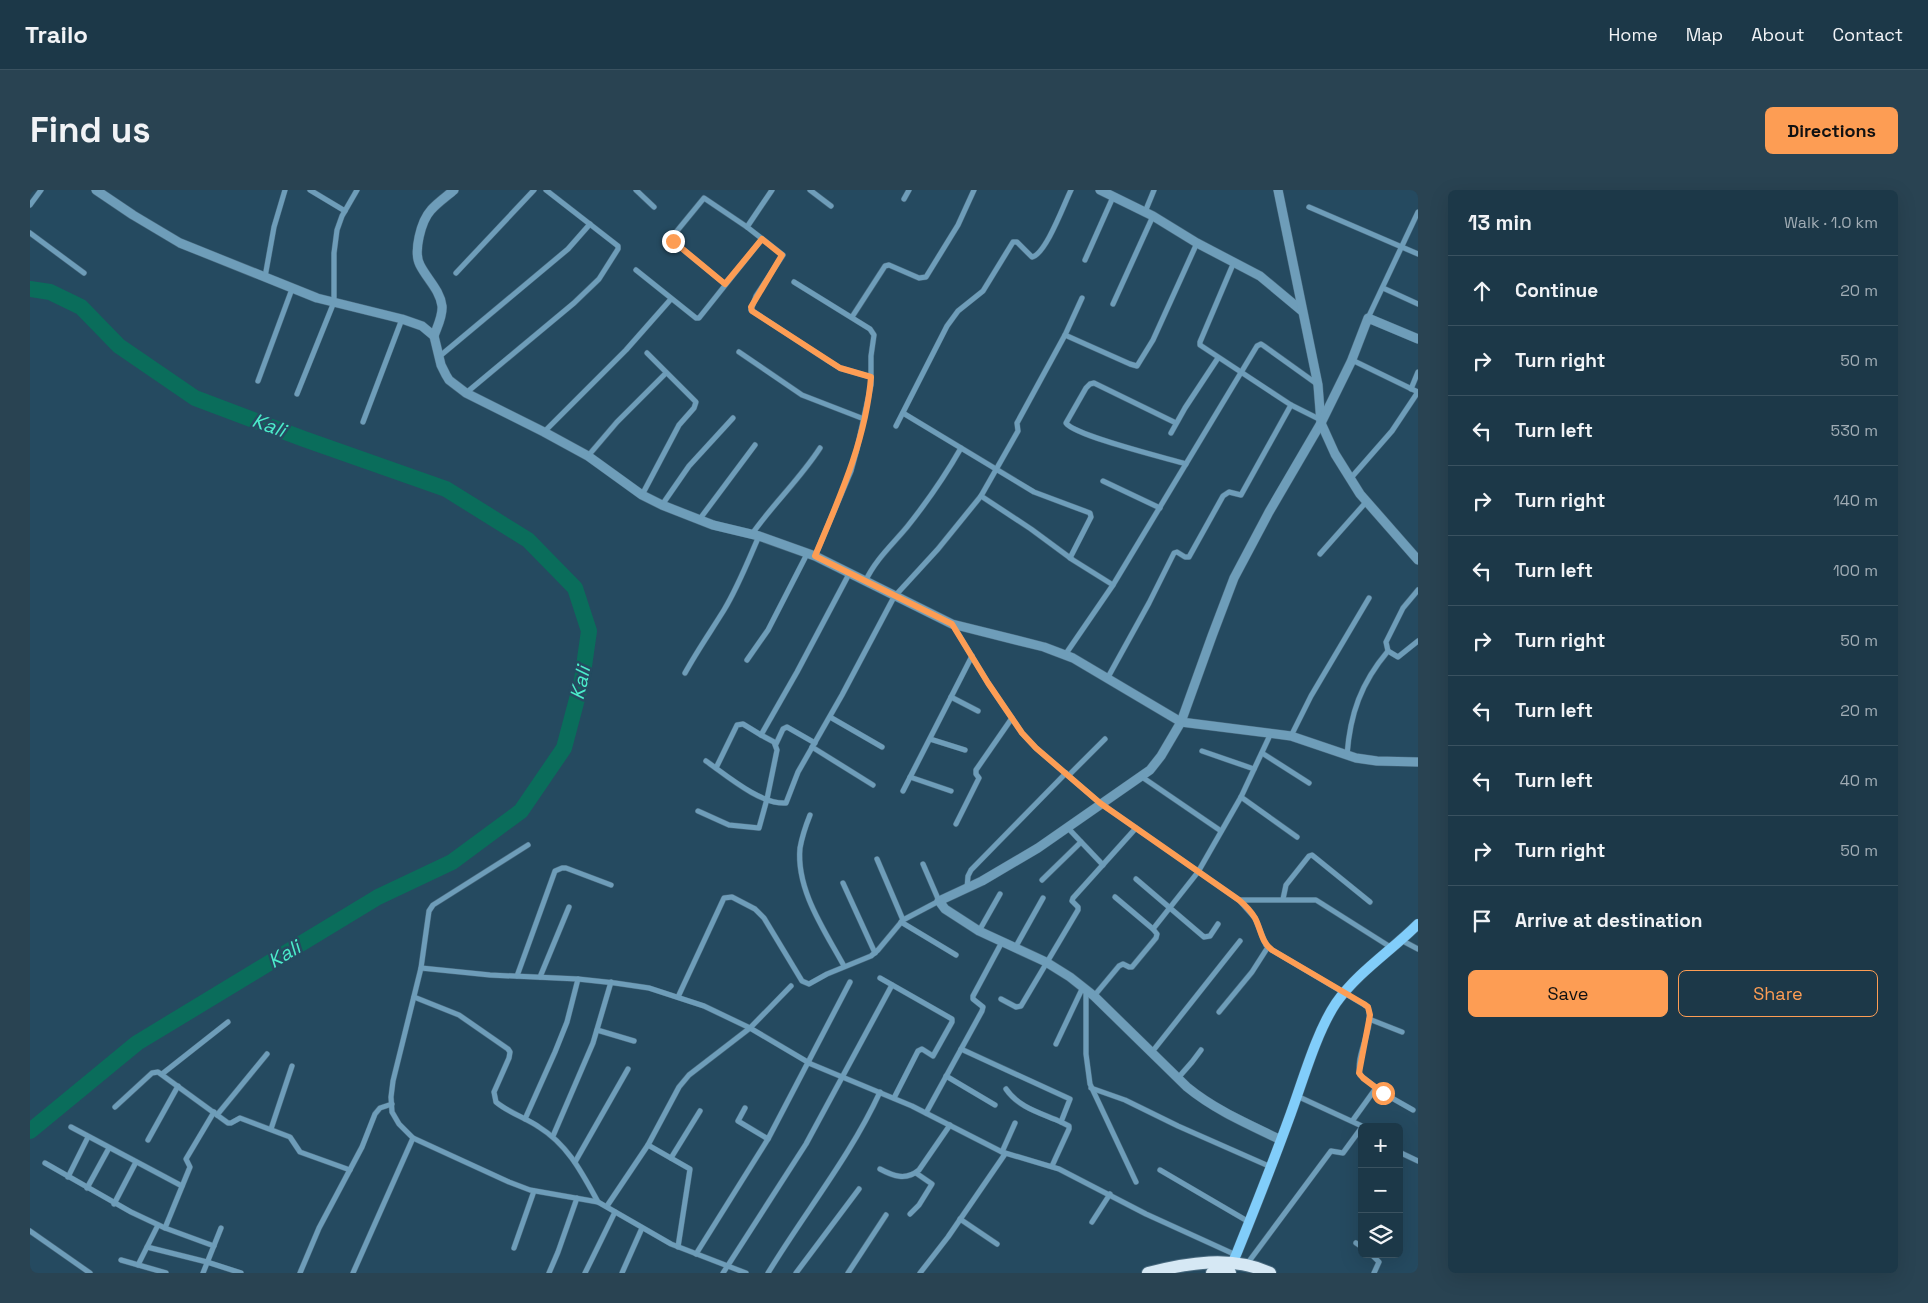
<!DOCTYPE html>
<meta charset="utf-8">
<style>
body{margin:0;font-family:"Space Grotesk",sans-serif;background:#294352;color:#f1f3f6}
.controls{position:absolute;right:15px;bottom:15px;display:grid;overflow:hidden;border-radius:8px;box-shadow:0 5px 20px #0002}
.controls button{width:45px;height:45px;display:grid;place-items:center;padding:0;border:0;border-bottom:1px solid #3a5260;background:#1c3848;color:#f1f3f6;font:25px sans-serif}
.stop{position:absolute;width:15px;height:15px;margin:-11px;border:4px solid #fd9d54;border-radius:50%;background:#fff}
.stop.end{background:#fd9d54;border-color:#fff;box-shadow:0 1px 5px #0008}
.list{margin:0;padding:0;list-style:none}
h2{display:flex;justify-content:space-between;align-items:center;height:65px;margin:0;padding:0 20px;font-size:21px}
h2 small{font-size:16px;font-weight:400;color:#a0acb4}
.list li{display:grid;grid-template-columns:32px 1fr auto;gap:15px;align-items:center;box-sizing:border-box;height:70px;padding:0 20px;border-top:1px solid #3a5260}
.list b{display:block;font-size:19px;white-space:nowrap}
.list em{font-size:16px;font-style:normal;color:#a0acb4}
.actions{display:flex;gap:10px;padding:15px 20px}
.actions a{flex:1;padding:11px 0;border:1px solid #fd9d54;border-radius:8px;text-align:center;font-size:18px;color:#fd9d54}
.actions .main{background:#fd9d54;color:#111}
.icon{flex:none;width:28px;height:28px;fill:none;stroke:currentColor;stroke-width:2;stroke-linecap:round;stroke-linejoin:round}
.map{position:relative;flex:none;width:1388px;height:1083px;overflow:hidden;border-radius:8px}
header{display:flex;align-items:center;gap:30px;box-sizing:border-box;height:70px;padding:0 25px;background:#1c3848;border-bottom:1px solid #3a5260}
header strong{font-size:24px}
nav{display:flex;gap:28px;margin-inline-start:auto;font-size:18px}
.intro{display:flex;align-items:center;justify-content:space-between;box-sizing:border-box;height:120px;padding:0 30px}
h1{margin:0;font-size:35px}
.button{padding:12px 22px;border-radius:8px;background:#fd9d54;color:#111;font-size:18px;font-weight:700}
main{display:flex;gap:30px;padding:0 30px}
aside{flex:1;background:#1c3848;border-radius:8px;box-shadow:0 5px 20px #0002}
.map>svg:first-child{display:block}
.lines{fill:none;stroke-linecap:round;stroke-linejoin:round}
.river{stroke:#0a6d5b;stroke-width:16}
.minor-casing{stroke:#47687d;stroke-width:6}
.tertiary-casing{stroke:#47687d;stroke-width:10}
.secondary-casing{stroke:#47687d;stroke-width:11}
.primary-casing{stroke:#47687d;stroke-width:14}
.minor{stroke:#6e9db9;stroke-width:5}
.tertiary{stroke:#6e9db9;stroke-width:9}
.secondary{stroke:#81cdfa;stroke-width:10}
.primary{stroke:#d6e8f4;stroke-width:12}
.route{stroke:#fd9d54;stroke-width:6}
.labels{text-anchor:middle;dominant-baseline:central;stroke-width:5;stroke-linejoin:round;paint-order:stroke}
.water-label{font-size:20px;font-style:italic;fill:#4becca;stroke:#254a60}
</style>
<header>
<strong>Trailo</strong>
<nav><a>Home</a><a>Map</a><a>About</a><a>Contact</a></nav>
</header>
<div class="intro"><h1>Find us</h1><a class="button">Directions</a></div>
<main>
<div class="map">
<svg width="1388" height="1083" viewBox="0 0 1388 1083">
<rect width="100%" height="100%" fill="#254a60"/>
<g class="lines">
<path class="river" d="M0,99l20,3 31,15 38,39 76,52 109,41 142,50 82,51 47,48 14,43 -7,49 -18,68 -43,63 -69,51 -74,35 -241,146 -107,88"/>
<defs>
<g id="minor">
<path d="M280,0l35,21"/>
<path d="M606,0l18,17"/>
<path d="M742,0l-25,37 36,28 -27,41 -5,14 76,50 13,8 31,9"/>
<path d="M780,0l21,16"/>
<path d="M874,9l5,-9"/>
<path d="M0,15l11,-15"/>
<path d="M1279,17l109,47"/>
<path d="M1115,22l9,-22"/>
<path d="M0,43l54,40"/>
<path d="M1055,70l28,-63"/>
<path d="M1204,72l-34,80v3l91,60 30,15"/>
<path d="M606,80l60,48h3l63,-79"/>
<path d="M426,83l78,-83"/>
<path d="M235,87l9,-50 11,-37"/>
<path d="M764,92l76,47 4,6 -3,21v29l-14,64 -6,22 -36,85"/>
<path d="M695,94l-50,-41 -3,-6 32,-39 43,29"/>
<path d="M1353,98l35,16"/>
<path d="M1083,114l40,-88"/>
<path d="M822,127l33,-51 4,-1 30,13 7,-1 32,-52 16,-35"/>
<path d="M1338,128l50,-106"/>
<path d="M1035,145l65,29 7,2 16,-26 44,-97"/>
<path d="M709,162l63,43 62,24"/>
<path d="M410,166l128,-107 22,-25"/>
<path d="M1322,170l66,32"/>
<path d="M228,191l34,-92"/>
<path d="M1381,199l7,-17"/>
<path d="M436,203l108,-90 25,-24 19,-30v-3l-72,-56"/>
<path d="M267,204l37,-92v-49l3,-23 5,-14 15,-26"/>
<path d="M873,223l131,79 56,21 1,4 -21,41"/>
<path d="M333,232l39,-103"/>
<path d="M1146,233l-82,-40 -4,1 -4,4 -20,35c9,13 100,35 120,41"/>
<path d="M866,236l51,-100 11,-15 25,-20 30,-49h4l15,15c14,-3 32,-53 39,-67"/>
<path d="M514,242l82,-82 45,-51"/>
<path d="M1141,243l14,-25 33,-50"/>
<path d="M558,266l29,-34 49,-49"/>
<path d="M1320,289l42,-48 26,-39"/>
<path d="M1073,291l57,27"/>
<path d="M612,305l37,-70 15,-17 2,-6 -49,-49"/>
<path d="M951,306l50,33 42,31 40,25"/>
<path d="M632,315l27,-39 44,-48"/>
<path d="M669,330l56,-75"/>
<path d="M722,344c21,-30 48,-55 68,-86"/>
<path d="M1290,364l47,-53"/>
<path d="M835,392c10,-22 27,-37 42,-55 20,-25 38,-51 54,-79"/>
<path d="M923,435l35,58 34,50 14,15 64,55 139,97 16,18 11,27 6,5 96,57c7,22 -13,46 -8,68l23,18 30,17"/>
<path d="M1358,461l10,6 20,-16"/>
<path d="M1035,465l48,-70 144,-239 4,-2 3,2 53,38"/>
<path d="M717,470l21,-30 39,-76"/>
<path d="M655,483c12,-22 26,-42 39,-63 14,-23 24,-49 35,-74"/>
<path d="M1077,489l42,-76 25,-50 3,-1 8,5h4l34,-61 6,-4 12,3 50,-90"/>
<path d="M921,507l27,14"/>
<path d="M800,527l52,30"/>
<path d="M1261,546l20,-40 58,-98"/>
<path d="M900,549l35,11"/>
<path d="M746,554l7,-15 4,-2 28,16"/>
<path d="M782,557l61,38"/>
<path d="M1172,561l52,18"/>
<path d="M1232,563l47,30"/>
<path d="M1317,565c3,-41 14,-72 41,-104l-2,-9 17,-34 15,-18"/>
<path d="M676,571c20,14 55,44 80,42l12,-31 44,-77 52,-98 44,-48 43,-53 37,-65 -1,-8 48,-88 17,-37"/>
<path d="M686,578l21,-43 6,-1 18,11"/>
<path d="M1039,585l36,-36"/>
<path d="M880,587l41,14"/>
<path d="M1112,587l79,54"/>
<path d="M873,601l69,-135"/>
<path d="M1211,607l56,40"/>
<path d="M668,621l31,14 30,3 8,-29 10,-49 -3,-8 -13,-7 36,-63 52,-98"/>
<path d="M780,625c-4,10 -8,22 -10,33 -4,42 25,83 44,118"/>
<path d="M926,634l23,-46 -3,-4v-4l36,-52"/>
<path d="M1037,637l36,38"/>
<path d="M847,669l26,61"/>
<path d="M1106,689l68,58 6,-1 8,-12"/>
<path d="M1012,690l39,-38"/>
<path d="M813,693l32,70"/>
<path d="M937,698l1,-12 3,-6 95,-97"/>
<path d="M1085,707l38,32"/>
<path d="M1253,709l3,-14 23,-29 3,-1 58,47"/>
<path d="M1209,710h77l76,48"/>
<path d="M871,732l55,33"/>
<path d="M949,741l21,-37"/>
<path d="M1371,750l17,9"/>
<path d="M985,758l28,-50"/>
<path d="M391,778l8,-57 4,-6 95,-60"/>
<path d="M487,786l38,-105 7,-3h4l45,17"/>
<path d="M510,787l29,-70"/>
<path d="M850,788l72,41v3l-19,34 -11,-7 -4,2 -24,47"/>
<path d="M1056,800v64l4,30 46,98"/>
<path d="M1064,806l25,-30 4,-2 6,3h3l24,-29 1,-4 -4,-5 45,-57 43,-75 30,-64"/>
<path d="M384,807l45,18 49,34 2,3 -1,6 -15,34 2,10c13,11 30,16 43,25 29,18 43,46 59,75"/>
<path d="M648,807l46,-99 8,-1 23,12 9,9 38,63 7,3 18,-10 44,-18 7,-6 25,-30 36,-19 -16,-37"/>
<path d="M971,809l15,8 5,-1 57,-96v-3l-6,-6 1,-3 63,-70"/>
<path d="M1189,822l33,-40 16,-25"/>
<path d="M1339,829l33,13"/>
<path d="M567,840l37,11"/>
<path d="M1026,854l27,-57"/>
<path d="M931,859l109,50 -9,23 8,4v3l-17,37"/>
<path d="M1122,862l88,-111"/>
<path d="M132,884l66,-52"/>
<path d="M916,886l49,29"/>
<path d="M1148,888l14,-16 9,-12"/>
<path d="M1061,898l34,12 53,26 93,41"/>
<path d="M976,899c13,19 35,24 55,33"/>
<path d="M1267,906l67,31"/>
<path d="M85,917l37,-34 6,-1 70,51h3l9,-5 50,19 10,15 50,18"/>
<path d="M715,918l-7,13 30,18"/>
<path d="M896,923l56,-102 1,-4 -10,-8v-3l29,-54"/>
<path d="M187,925l50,-61"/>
<path d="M495,929l30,-67 12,-30 11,-43"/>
<path d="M1323,930l23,-32"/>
<path d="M41,937l111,59"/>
<path d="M241,939l21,-63"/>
<path d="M523,946l40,-93 18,-61"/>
<path d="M118,950l30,-54"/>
<path d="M618,955l42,24 -12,78"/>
<path d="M972,962l13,-29"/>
<path d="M1369,962l19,9"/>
<path d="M641,968l29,-47"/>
<path d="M545,972l53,-93"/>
<path d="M15,973l86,49 34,16 49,18"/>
<path d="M850,979c13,7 26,12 39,1l31,-45"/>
<path d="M1130,980l89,52"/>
<path d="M38,987l20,-40"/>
<path d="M57,998l22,-40"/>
<path d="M84,1014l22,-42"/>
<path d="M577,1016l41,-61 31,-58 10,-12 61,-47 41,-42"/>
<path d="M880,1024l9,-9 13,-21 -16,-11"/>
<path d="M930,1029l37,25"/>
<path d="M1062,1032l18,-28"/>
<path d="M135,1038l25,-61 -4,-8 28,-47"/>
<path d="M0,1041l60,42"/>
<path d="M1326,1053l6,4"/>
<path d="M117,1057l60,15 34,11"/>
<path d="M484,1058l20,-57"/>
<path d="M666,1064l72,-115 82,-157"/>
<path d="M1341,1064l8,8 -5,11"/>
<path d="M91,1070l45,13"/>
<path d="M1217,1074l84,-113 12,2 19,-26"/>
<path d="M108,1075l20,-40"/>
<path d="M173,1083l18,-45"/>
<path d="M270,1083l19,-45 43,-81 13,-33 5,-6 12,-4"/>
<path d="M323,1083l60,-135"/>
<path d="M519,1083l9,-21 19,-54"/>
<path d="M555,1083l30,-61"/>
<path d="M592,1083l20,-45"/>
<path d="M693,1083l83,-129 86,-159"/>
<path d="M716,1083l-75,-29 -73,-42 -68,-12 -21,-8 -96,-44 -14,-14 -7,-12 -1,-15 2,-16 28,-113 69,7 88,4 37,4 34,5 55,18 46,22 61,36 101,42 90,46 57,17 87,45 90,41"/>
<path d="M738,1083c37,-61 82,-116 112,-181"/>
<path d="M766,1083l63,-84"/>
<path d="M818,1083l38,-58"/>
<path d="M890,1083l28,-36 57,-83"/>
</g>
<g id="tertiary">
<path d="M66,0l37,25 47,28 137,55 85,21 20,7 12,10 7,29 5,10 3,5 17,13 78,39 44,24 54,39 20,10 51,20 46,11 56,20 137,68 92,23 29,11 108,64 110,14 65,22 21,3 41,1"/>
<path d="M1070,0l53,26 44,27 63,33 42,35"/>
<path d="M1248,0l40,195 3,38 14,31 25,40 58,66"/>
<path d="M404,146c3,-9 9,-20 8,-30 -2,-16 -15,-27 -22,-41 -7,-13 1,-44 11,-55 6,-7 16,-14 23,-20"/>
<path d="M1251,950c-33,-16 -66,-30 -94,-53l-93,-91 -24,-19 -24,-15 -67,-31 -34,-22 -6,-8 43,-20 56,-33 112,-78 11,-14 20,-34 31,-86 22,-58 35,-66 52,-89 30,-61 17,-44 50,21"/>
</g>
<path id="secondary" d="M1199,1080l7,-15c19,-47 38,-95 55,-142 12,-33 26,-82 45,-110 22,-31 55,-52 82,-79"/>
<g id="primary">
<path d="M1118,1083c39,-10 84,-18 122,0"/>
<path d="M1182,1083h18"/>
</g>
</defs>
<use href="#minor" class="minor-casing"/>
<use href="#tertiary" class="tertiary-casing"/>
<use href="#secondary" class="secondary-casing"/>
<use href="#primary" class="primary-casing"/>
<use href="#minor" class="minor"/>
<use href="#tertiary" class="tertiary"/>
<use href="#secondary" class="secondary"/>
<use href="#primary" class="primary"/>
</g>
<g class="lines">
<path class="route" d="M643,51l52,43 37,-45 20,16 -31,52 1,4 88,57 31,9c-5,63 -32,122 -56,179l137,68 36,59 34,50 14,15 64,55 139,97c6,5 12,11 16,18 6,11 6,24 17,32l92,54 4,3 2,8 -11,58 4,5 20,15"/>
</g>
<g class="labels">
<g class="water-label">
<text transform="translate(239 235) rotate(20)">Kali</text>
<text transform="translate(550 493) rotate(-78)">Kali</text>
<text transform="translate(254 764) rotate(-31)">Kali</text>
</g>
</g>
</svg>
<div class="controls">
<button>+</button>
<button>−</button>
<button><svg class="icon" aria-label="layers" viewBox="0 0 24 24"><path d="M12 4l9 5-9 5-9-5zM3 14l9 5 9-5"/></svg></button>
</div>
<div class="stop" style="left:1353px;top:903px"></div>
<div class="stop end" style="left:643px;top:51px"></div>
</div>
<aside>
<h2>13 min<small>Walk · 1.0 km</small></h2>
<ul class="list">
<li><svg class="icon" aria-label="ahead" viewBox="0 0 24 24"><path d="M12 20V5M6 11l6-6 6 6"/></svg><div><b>Continue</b></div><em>20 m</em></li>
<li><svg class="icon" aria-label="right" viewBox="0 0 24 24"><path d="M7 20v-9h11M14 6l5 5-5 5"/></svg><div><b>Turn right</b></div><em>50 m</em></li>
<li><svg class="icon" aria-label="left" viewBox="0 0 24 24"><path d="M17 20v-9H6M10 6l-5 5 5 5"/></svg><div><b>Turn left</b></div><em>530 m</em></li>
<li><svg class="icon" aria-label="right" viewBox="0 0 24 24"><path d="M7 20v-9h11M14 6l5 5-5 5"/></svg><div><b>Turn right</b></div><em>140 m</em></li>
<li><svg class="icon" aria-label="left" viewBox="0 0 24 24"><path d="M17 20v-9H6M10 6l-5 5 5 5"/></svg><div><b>Turn left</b></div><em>100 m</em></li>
<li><svg class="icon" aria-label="right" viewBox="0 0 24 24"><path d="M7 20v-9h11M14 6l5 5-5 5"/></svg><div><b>Turn right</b></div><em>50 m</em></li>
<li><svg class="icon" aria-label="left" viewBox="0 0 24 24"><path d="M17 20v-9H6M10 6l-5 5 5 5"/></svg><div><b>Turn left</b></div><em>20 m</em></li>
<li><svg class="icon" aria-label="left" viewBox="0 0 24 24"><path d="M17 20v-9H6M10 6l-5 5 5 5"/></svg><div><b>Turn left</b></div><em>40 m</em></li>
<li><svg class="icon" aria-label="right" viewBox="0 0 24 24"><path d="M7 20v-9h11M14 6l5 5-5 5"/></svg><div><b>Turn right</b></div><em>50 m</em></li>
<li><svg class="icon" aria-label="arrive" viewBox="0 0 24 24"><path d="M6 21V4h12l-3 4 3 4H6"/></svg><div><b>Arrive at destination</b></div></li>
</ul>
<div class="actions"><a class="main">Save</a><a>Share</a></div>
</aside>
</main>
